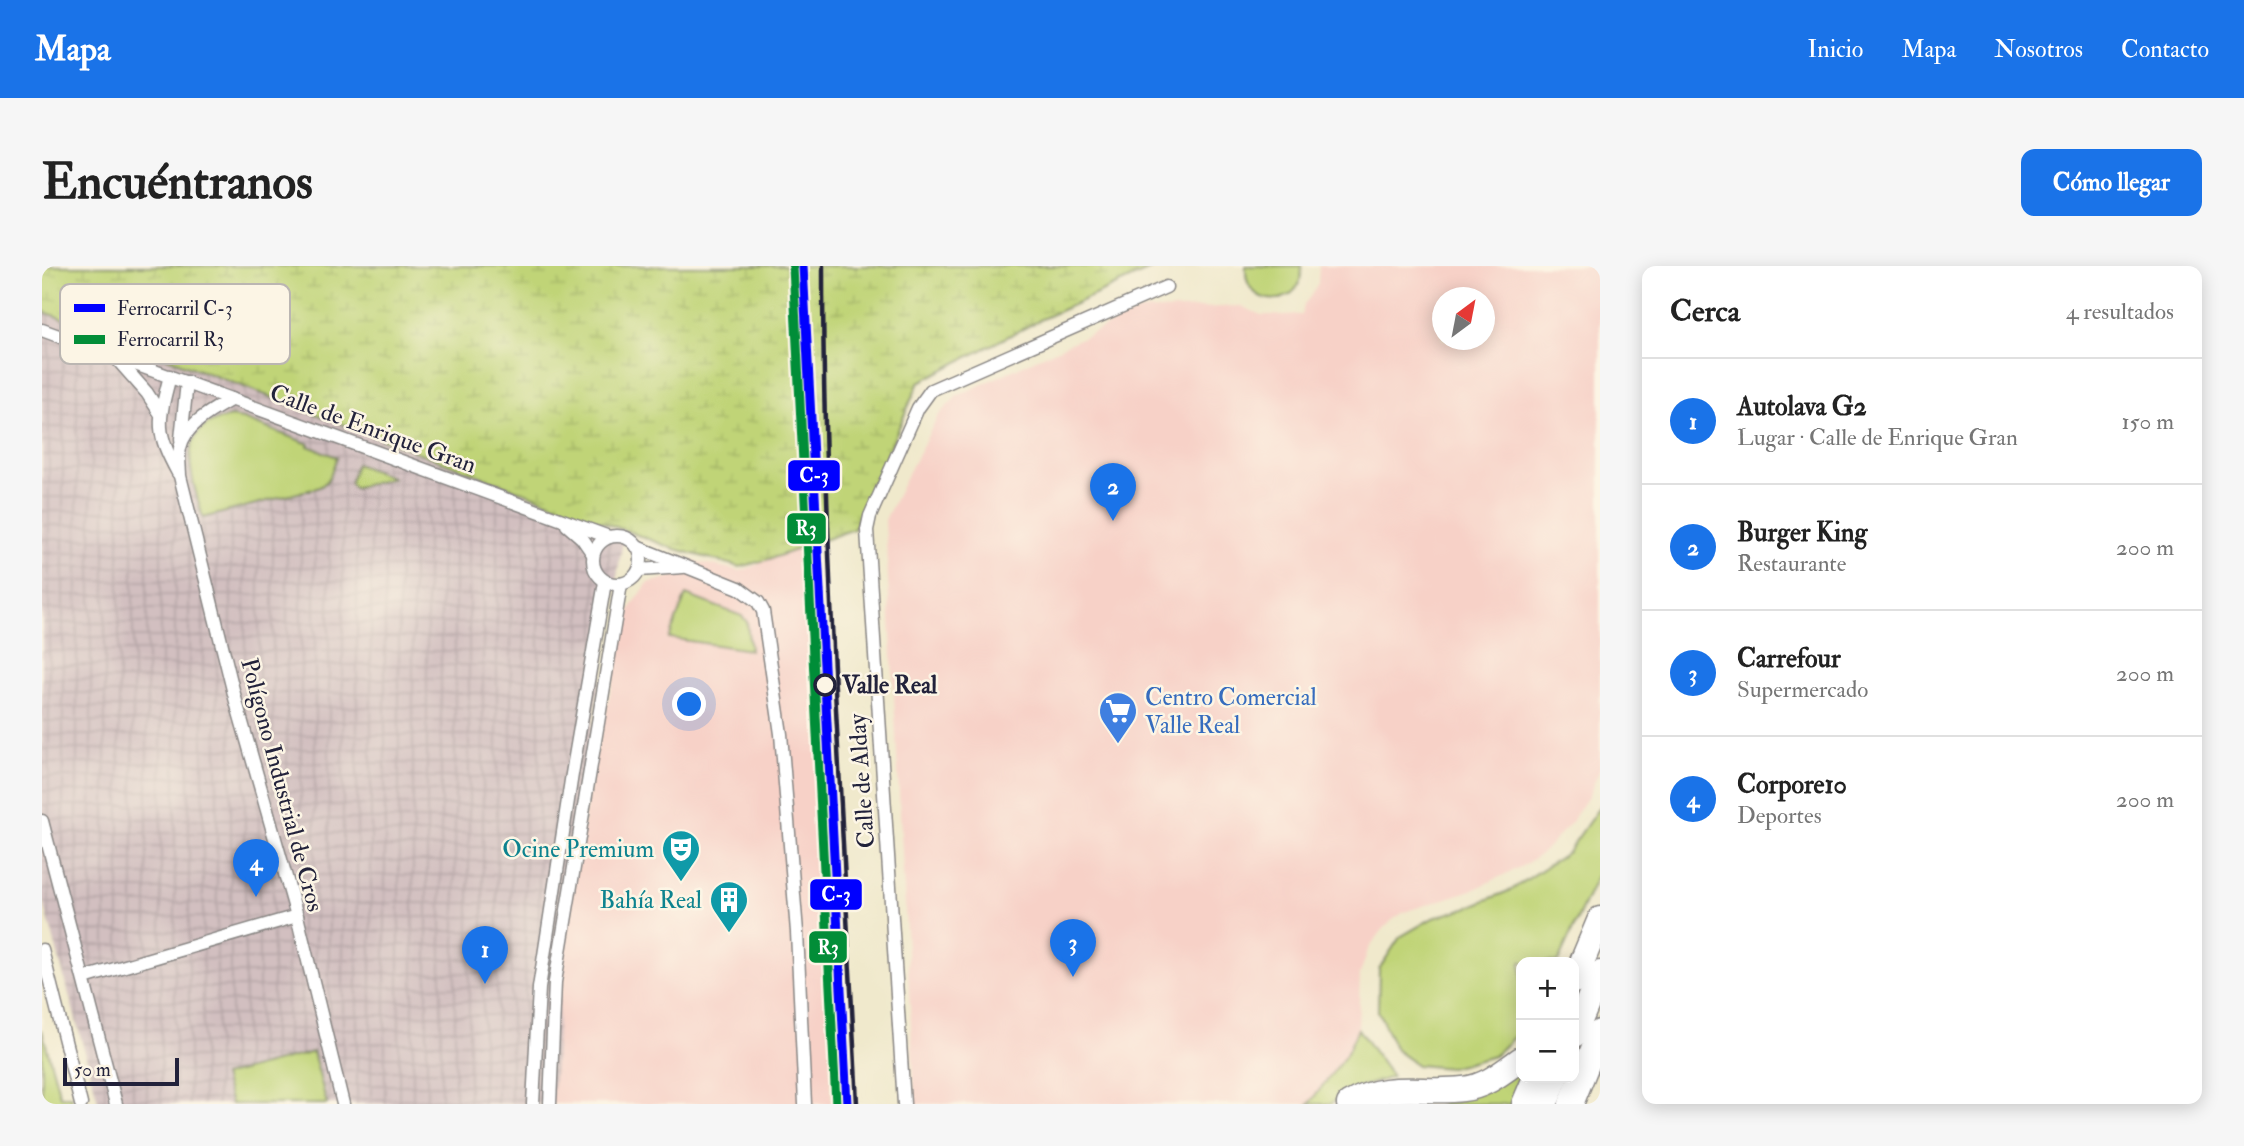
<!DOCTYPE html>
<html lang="es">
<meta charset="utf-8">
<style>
body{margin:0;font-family:"IM FELL Double Pica",serif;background:#f6f6f6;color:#222}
.controls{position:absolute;right:21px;bottom:21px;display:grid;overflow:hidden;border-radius:14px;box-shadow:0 4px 18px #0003}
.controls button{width:63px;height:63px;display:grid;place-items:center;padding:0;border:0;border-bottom:2px solid #e0e0e0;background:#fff;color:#222;font:35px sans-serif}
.compass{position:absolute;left:1390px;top:21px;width:63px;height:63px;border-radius:50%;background:#fff;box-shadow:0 4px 18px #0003;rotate:32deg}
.scale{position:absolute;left:21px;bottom:18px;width:116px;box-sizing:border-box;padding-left:7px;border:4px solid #22223b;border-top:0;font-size:19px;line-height:24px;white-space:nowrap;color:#22223b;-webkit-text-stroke:5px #fcf5e5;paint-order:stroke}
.you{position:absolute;left:648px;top:439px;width:24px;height:24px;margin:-18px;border:5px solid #fff;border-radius:50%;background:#1a73e8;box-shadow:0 0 0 10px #1a73e833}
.badge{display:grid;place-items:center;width:46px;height:46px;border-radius:50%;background:#1a73e8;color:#fff;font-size:23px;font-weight:700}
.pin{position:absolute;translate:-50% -58px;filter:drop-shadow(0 2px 4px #0008)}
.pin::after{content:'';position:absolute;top:37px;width:24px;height:21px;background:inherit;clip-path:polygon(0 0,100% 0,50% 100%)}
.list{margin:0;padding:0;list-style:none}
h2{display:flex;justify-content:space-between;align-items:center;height:91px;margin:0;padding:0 28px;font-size:30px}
h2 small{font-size:23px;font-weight:400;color:#767676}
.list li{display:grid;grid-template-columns:46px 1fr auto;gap:21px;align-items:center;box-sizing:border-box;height:126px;padding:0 28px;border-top:2px solid #e0e0e0}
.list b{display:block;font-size:26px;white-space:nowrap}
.list p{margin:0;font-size:23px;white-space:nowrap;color:#767676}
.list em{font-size:23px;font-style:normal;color:#767676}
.map{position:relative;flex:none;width:1558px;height:838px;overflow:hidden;border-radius:14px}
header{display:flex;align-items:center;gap:42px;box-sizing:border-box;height:98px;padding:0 35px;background:#1a73e8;color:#fff}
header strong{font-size:33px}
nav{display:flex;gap:38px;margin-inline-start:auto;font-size:24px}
.intro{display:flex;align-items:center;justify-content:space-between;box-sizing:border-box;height:168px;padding:0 42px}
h1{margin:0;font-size:49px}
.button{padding:18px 32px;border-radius:14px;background:#1a73e8;color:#fff;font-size:24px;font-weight:700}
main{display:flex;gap:42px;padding:0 42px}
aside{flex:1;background:#fff;border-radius:14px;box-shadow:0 4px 18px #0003}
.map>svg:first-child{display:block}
.built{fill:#f7d1c7;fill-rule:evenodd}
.industrial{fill:url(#industrial-grid)}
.green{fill:#c0d477;stroke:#717b59;stroke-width:2}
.wetland{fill:url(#wetland-marsh);stroke:#717b59;stroke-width:2}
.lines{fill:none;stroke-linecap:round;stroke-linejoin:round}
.street-casing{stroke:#898684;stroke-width:15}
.highway-casing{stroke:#898684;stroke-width:27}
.street{stroke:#fff;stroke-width:12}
.highway{stroke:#fff;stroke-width:24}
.rail{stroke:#22223b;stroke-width:4.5}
.rail-1-casing{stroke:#fcf5e5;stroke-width:14}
.rail-2-casing{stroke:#fcf5e5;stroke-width:14}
.rail-1{stroke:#00f;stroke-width:9}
.rail-2{stroke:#028d38;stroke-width:9}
.stop-dot{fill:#fcf5e5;stroke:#22223b;stroke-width:3.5}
.labels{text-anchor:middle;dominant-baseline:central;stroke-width:5;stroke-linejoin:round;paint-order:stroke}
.street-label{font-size:24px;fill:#22223b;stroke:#fcf5e5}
.stop-label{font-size:24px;font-weight:bold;fill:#22223b;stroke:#fcf5e5;text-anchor:start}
.shop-label{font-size:24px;fill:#366cbe;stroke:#fcf5e5;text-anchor:start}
.culture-label{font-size:24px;fill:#0d838f;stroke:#fcf5e5;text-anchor:end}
.key{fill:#fcf5e5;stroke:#bbb6b2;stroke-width:2}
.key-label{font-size:19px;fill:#22223b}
.line-badge{stroke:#fcf5e5;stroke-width:2.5}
.badge-label{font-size:19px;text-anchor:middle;font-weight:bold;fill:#fff}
</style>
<header>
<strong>Mapa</strong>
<nav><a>Inicio</a><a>Mapa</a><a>Nosotros</a><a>Contacto</a></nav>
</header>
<div class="intro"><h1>Encuéntranos</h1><a class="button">Cómo llegar</a></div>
<main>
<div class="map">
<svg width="1558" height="838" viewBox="0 0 1558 838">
<defs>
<pattern id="industrial-grid" width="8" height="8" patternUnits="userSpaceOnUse" patternTransform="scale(1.75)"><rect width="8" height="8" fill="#d2bfc0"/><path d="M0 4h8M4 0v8" fill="none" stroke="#b4a4a6"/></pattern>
<pattern id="wetland-marsh" width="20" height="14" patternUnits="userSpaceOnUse" patternTransform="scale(1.75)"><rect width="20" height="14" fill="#c0d477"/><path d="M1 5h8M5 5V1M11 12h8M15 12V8" fill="none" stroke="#a5b668"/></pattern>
</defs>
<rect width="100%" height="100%" fill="#fcf5e5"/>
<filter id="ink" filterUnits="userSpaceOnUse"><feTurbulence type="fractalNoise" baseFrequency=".0143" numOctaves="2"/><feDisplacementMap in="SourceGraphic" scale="14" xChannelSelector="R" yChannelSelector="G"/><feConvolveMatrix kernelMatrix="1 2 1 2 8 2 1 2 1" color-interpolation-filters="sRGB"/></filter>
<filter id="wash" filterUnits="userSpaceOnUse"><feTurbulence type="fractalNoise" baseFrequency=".00686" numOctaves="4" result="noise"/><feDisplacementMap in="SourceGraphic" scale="28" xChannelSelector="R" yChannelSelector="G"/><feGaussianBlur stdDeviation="1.57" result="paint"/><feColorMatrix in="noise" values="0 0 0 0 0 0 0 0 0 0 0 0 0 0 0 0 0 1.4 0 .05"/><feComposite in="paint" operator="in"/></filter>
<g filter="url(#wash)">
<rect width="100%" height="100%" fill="#f0e9cc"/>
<g class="built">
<path d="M1277,0h281v503l-12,28 -20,29 -25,26 -19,13 -49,24 -71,23 -13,9 -10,11 -13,18 -8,24 -2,55 -12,26 -37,49h-394l-30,-584 17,-35 36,-69 19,-20 182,-85 102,-5 20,9h41l2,-11 8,-9 6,-12zM1400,32h42v42h-42z"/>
<path d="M765,279l13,253 12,306h-280l5,-120 35,-214 38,-161 18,-26 27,-7 9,-17 57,12z"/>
</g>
<path class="industrial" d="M0,45l365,137 217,86 -55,333 -17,237h-453l-57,-208z"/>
<g class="green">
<path d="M1204,0h55c6,43 -59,46 -55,0z"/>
<path d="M190,151l11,2 66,25 -1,2 29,11c-5,12 -7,27 -20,31l-114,30c-11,-40 -32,-94 29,-101z"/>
<path d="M314,198l37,14 -39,10 -4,-5z"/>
<path d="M644,329l56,21 5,6 3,28 -81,-12z"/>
<path d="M1558,540v63l-42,93h-37v68l-27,26 -44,12 -33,-3 -21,-15 -18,-39 1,-42 21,-32 33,-19 36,-11 42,-17 57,-38z"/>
<path d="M1316,763l34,48 -40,13 -22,14h-21l37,-49z"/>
<path d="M0,764l18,66h11v8h-29z"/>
<path d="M271,786l14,52h-96l-8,-28z"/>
<path d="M1479,805v7h8l-11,26h-75l-9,-6z"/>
</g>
<path class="wetland" d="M0,0h1116l-114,52 -125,64 -65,147 -81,29 -33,9 -68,-19 -630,-237z"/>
</g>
<g filter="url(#ink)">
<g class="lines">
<defs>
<g id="street">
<path d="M0,64l567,207"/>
<path d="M75,93l30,34 13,20"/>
<path d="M128,110c-12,46 -15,55 8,97"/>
<path d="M190,133c-19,11 -47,25 -52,49 -2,9 0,20 0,28l55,222 62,218 46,188"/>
<path d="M139,173l6,-57"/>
<path d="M525,259l15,13 11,16"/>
<circle cx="575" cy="294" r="24"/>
<path d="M595,281l102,41 19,14 5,9 18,123 16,198 8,172"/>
<path d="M597,304l44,-3"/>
<path d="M0,555l74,283"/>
<path d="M0,684l39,154"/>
<path d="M42,712l213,-62"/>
<path d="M491,838l6,-116 33,-214 33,-192"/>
<path d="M508,838l5,-122 66,-398"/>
<path d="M862,838l-37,-574 3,-14 48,-108 13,-18 235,-103"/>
</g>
<g id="highway">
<path d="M1532,715l26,-62"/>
<path d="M1532,769l26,-62"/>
<path d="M1307,838c37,-23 74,-10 114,-15 22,-2 40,-17 58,-30"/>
<path d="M1482,838l11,-26"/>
<path d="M1503,838l11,-26"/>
<path d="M1529,838l29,-72"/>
</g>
</defs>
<use href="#street" class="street-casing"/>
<use href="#highway" class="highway-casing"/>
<use href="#street" class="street"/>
<use href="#highway" class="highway"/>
<path class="rail" d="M781,0c0,280 20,559 34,838"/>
<defs>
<path id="rail-1" d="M761,0l44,838"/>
<path id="rail-2" d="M751,1l43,837"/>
</defs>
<use href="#rail-1" class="rail-1-casing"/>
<use href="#rail-2" class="rail-2-casing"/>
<use href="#rail-1" class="rail-1"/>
<use href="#rail-2" class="rail-2"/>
</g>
</g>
<defs>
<symbol id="supermarket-pin" viewBox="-11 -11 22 30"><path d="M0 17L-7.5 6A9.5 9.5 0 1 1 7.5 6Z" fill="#3f7fe0" stroke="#fcf5e5"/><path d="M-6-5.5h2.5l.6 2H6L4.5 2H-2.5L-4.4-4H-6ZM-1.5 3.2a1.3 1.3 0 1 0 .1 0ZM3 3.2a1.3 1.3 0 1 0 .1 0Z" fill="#fff"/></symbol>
<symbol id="theatre-pin" viewBox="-11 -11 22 30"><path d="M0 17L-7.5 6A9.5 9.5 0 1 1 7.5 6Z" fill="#0f9aa8" stroke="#fcf5e5"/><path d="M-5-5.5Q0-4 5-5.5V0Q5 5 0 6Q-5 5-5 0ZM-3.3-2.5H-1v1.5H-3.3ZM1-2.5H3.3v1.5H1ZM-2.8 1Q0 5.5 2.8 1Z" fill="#fff"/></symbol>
<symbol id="building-pin" viewBox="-11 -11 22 30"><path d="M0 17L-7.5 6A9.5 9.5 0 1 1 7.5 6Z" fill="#0f9aa8" stroke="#fcf5e5"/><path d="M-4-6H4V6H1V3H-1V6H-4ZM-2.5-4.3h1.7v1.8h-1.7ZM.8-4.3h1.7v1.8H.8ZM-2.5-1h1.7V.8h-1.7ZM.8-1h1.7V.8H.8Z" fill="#fff"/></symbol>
</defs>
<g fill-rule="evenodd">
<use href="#supermarket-pin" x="1054" y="423" width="44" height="60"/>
<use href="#theatre-pin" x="617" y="561" width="44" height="60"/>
<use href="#building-pin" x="665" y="612" width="44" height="60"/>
</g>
<circle class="stop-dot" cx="783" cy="419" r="10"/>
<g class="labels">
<g class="street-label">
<text transform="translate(331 163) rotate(20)">Calle de Enrique Gran</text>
<text transform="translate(820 515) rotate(-94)">Calle de Alday</text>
<text transform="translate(240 519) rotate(75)">Polígono Industrial de Cros</text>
</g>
<g class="stop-label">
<text x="800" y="419">Valle Real</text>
</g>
<g class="shop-label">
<text x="1103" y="431">Centro Comercial<tspan x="1103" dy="28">Valle Real</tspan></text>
</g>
<g class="culture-label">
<text x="612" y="583">Ocine Premium</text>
<text x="660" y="634">Bahía Real</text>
</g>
</g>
<rect x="18" y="18" width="230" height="80" rx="10" class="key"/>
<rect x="32" y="38" width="31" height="8" fill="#00f"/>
<rect x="32" y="69" width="31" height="9" fill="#028d38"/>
<g class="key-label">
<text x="75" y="49">Ferrocarril C-3</text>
<text x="75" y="80">Ferrocarril R3</text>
</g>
<g class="line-badge">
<rect x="745" y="193" width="54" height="33" rx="7" fill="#00f"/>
<rect x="744" y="246" width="41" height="33" rx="7" fill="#028d38"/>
<rect x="767" y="612" width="54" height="33" rx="7" fill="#00f"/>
<rect x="766" y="664" width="40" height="34" rx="7" fill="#028d38"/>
</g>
<g class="badge-label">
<text x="772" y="216">C-3</text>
<text x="764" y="269">R3</text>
<text x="794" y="635">C-3</text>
<text x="786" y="688">R3</text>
</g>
</svg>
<div class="controls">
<button>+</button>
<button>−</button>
</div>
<svg class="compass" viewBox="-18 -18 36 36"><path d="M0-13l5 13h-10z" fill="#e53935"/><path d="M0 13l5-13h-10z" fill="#767676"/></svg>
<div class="scale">50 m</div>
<div class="you"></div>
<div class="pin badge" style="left:443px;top:718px">1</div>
<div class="pin badge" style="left:1071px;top:255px">2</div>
<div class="pin badge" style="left:1031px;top:711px">3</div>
<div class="pin badge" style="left:214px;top:631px">4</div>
</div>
<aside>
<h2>Cerca<small>4 resultados</small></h2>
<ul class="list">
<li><span class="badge">1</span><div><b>Autolava G2</b><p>Lugar · Calle de Enrique Gran</p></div><em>150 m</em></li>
<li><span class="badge">2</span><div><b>Burger King</b><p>Restaurante</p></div><em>200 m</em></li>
<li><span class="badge">3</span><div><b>Carrefour</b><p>Supermercado</p></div><em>200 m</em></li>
<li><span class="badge">4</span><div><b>Corpore10</b><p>Deportes</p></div><em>200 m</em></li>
</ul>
</aside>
</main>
